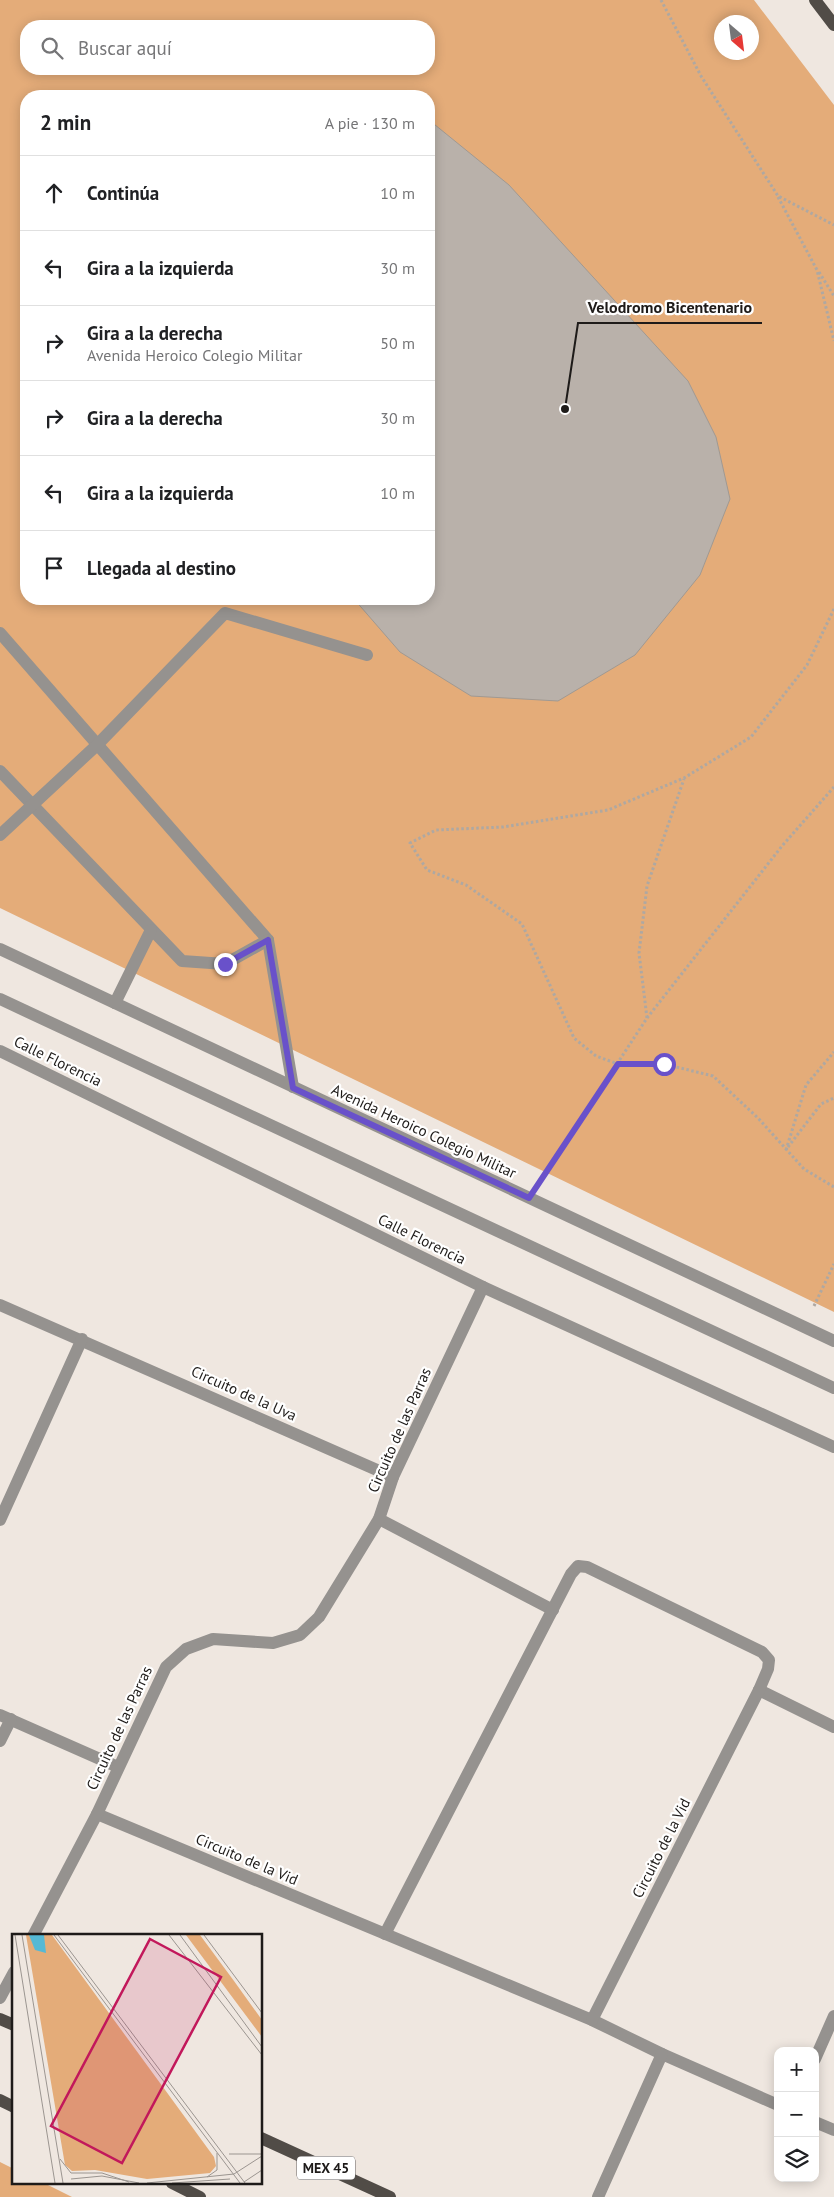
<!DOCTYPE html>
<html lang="es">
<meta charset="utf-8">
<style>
body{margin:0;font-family:"PT Sans",sans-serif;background:#f6f6f6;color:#202124}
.controls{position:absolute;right:15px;bottom:15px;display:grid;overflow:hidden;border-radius:10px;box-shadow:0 2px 12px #0003}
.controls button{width:45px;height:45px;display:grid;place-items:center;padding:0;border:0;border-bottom:1px solid #e0e0e0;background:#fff;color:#202124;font:25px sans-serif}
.compass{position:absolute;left:714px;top:15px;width:45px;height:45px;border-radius:50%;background:#fff;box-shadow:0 2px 12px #0003;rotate:152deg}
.stop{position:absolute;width:15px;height:15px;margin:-11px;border:4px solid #6951ca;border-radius:50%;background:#fff}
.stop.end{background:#6951ca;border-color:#fff;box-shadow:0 1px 5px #0008}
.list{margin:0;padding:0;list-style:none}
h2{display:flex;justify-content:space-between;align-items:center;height:65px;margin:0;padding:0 20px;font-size:21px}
h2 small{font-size:16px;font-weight:400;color:#757577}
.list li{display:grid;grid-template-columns:32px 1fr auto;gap:15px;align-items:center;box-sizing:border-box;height:75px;padding:0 20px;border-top:1px solid #e0e0e0}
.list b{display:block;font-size:19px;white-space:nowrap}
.list p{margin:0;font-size:16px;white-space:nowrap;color:#757577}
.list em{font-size:16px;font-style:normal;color:#757577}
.icon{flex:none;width:28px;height:28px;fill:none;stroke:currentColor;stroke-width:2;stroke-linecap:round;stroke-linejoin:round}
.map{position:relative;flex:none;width:834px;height:2197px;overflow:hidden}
.search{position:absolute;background:#fff;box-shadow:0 2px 12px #0003;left:20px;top:20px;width:415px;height:55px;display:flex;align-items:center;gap:12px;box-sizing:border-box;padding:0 18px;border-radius:20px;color:#757577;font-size:19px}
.panel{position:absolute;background:#fff;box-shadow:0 2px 12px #0003;left:20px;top:90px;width:415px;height:515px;border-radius:20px}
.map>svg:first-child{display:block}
.green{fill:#e4ac79;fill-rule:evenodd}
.building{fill:#b9b1aa;stroke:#a09992}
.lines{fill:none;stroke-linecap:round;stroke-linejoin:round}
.path{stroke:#aea8a2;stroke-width:3;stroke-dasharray:2.5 2.5;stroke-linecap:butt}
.minor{stroke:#95928f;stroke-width:12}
.major{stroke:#514c47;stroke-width:12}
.route{stroke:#6951ca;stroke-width:6}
.labels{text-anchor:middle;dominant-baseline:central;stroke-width:4.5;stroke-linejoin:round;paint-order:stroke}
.shield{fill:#fff;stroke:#625f5e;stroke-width:1}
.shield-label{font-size:14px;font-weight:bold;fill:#1e1b19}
.street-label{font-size:15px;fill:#1e1b19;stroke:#fff}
.inset-road{fill:none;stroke:#9b9590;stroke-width:1}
.view{fill:#c2185b;fill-opacity:0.15;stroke:#c2185b;stroke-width:2.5}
.inset-edge{fill:none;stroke:#1e1b19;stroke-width:2.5}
.leader{fill:none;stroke:#1e1b19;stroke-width:2}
.callout-dot{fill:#1e1b19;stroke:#fff;stroke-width:2}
.callout-label{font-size:16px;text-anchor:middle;font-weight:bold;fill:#1e1b19;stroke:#fff;stroke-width:4.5;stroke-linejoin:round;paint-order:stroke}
</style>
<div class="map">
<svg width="834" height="2197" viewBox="0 0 834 2197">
<rect width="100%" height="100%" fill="#efe7e0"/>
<g class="green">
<path d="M0,0h754l80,105v1207l-834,-404zM722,22h30v30h-30zM26,26h403v43h-403zM26,96h403v503h-403z"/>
<path d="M0,2162l14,7v14h30l28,14h-72z"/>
</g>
<path class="building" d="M429,120l80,65 179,196 28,56 14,62 -30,76 -65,80 -77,46 -87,-5 -71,-44 -46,-53h75z"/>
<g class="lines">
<g class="path">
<path d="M661,0l40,76 77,120 56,29"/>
<path d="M778,197l39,73 17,71"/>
<path d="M819,272l15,24"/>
<path d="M834,609l-27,56 -56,72 -67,41 -76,32 -105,17 -67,3 -26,13 17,27 39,15 56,39 52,114 22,18 22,8h46l49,12 45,42 46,51 30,18"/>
<path d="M647,1018l-8,-65 8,-67 37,-107"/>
<path d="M788,1147l33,-43 13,-6"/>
<path d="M786,1150l20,-65 28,-33"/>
<path d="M543,1177l104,-159 135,-172 52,-59"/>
<path d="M814,1306l20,-42"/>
</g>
<g class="minor">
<path d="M0,633l268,307 25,147"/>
<path d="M0,771l182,190 43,3 43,-24"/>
<path d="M0,835l97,-90 128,-132 142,42"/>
<path d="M0,949l834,392"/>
<path d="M0,999l834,389"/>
<path d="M115,1003l36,-73"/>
<path d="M0,1051l483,236 351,160"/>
<path d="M0,1305l393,172"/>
<path d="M379,1519l174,91"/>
<path d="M0,1520l82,-181"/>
<path d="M759,1690l75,37"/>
<path d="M0,1715l118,52"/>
<path d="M0,1741l11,-22"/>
<path d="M97,1814l495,206 70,34 116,51"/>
<path d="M385,1934l186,-360 7,-8 9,1 175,85 7,8 -1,9 -9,21 -167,330"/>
<path d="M33,1936l64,-122 69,-147 20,-18 27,-10 60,4 27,-8 19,-18 60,-98 14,-42 90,-190"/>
<path d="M0,1998l14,-26"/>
<path d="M815,2059l19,-43"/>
<path d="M815,2122l19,8"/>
<path d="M598,2197l64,-143"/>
</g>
<g class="major">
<path d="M815,0l19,25"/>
<path d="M0,2019l14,6"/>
<path d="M0,2100l14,7"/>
<path d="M261,2138l129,59"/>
<path d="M172,2183l28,14"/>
</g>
</g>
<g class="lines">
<path class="route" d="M225,964l43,-24 25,148 236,110 89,-134h46"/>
</g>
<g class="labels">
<rect class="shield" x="297" y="2156.5" width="58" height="23" rx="4"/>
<g class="shield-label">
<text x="326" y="2168">MEX 45</text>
</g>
<g class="street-label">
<text transform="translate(58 1061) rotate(26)">Calle Florencia</text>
<text transform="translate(424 1131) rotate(25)">Avenida Heroico Colegio Militar</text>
<text transform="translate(422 1239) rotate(26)">Calle Florencia</text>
<text transform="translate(244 1393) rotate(24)">Circuito de la Uva</text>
<text transform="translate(399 1430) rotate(-66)">Circuito de las Parras</text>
<text transform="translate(119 1728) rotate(-65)">Circuito de las Parras</text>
<text transform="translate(661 1848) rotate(-63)">Circuito de la Vid</text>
<text transform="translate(247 1859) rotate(23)">Circuito de la Vid</text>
</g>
</g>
<g transform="translate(12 1934)">
<rect width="250" height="250" fill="#efe7e0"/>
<path d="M14,1h26l162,222 2,9 -6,7 -63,6 -52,-9 -23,1 -7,-6zM174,1h14l34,46 28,39v17z" fill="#e4ac79"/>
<path d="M17,1h15l2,18 -11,-3z" fill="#55b9d5"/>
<path class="inset-road" d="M3,1l40,248M10,1l41,248M42,1l186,248M46,1l187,248M157,1l93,120M168,1l82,112M192,1l58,78M217,220h33M48,225l11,14h31l27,9M195,243l10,-7v-17M59,245l31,-3 37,7M232,248l18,-12M135,249l87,-9 28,-18M160,249l58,-4"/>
<path class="view" d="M138,5l71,38 -99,186 -71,-37z"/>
<rect width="250" height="250" class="inset-edge"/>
</g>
<path class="leader" d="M565 409L578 323H762"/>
<circle class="callout-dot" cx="565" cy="409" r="5"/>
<g class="callout-label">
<text x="670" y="313">Velodromo Bicentenario</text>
</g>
</svg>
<div class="controls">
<button>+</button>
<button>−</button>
<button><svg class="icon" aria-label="layers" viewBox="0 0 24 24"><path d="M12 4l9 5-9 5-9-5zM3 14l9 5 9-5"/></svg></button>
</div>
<svg class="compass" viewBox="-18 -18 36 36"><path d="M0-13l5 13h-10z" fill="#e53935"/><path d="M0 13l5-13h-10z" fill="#757577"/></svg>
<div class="stop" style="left:664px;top:1064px"></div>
<div class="stop end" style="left:225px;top:964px"></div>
<div class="search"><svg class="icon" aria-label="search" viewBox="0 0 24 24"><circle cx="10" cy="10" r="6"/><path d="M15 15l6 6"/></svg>Buscar aquí</div>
<section class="panel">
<h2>2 min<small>A pie · 130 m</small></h2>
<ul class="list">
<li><svg class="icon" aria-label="ahead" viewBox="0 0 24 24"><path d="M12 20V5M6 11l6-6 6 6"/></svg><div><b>Continúa</b></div><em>10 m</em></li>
<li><svg class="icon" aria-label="left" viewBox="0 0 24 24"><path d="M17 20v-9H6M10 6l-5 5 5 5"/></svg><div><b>Gira a la izquierda</b></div><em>30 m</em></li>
<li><svg class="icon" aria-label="right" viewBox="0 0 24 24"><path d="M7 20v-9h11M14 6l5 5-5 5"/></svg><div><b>Gira a la derecha</b><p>Avenida Heroico Colegio Militar</p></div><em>50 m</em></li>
<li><svg class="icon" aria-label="right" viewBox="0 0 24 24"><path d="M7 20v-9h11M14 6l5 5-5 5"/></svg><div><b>Gira a la derecha</b></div><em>30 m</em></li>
<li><svg class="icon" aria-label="left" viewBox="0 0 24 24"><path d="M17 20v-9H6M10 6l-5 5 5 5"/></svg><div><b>Gira a la izquierda</b></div><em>10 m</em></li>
<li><svg class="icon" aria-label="arrive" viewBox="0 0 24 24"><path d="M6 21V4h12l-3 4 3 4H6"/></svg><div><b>Llegada al destino</b></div></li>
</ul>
</section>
</div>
